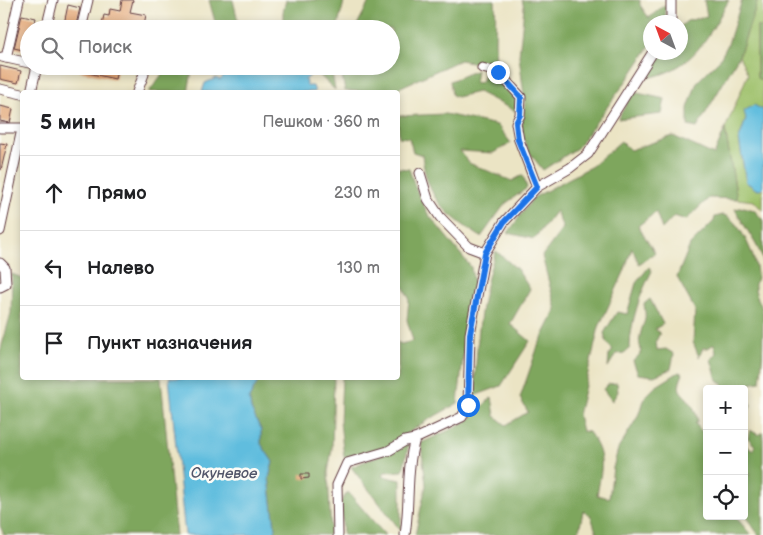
<!DOCTYPE html>
<html lang="ru">
<meta charset="utf-8">
<style>
body{margin:0;font-family:"Balsamiq Sans",sans-serif;background:#f2f2f2;color:#202124}
.controls{position:absolute;right:15px;bottom:15px;display:grid;overflow:hidden;border-radius:5px;box-shadow:0 2px 8px #0003}
.controls button{width:45px;height:45px;display:grid;place-items:center;padding:0;border:0;border-bottom:1px solid #e0e0e0;background:#fff;color:#202124;font:25px sans-serif}
.compass{position:absolute;left:643px;top:15px;width:45px;height:45px;border-radius:50%;background:#fff;box-shadow:0 2px 8px #0003;rotate:319deg}
.stop{position:absolute;width:15px;height:15px;margin:-11px;border:4px solid #1a73e8;border-radius:50%;background:#fff}
.stop.end{background:#1a73e8;border-color:#fff;box-shadow:0 1px 5px #0008}
.list{margin:0;padding:0;list-style:none}
h2{display:flex;justify-content:space-between;align-items:center;height:65px;margin:0;padding:0 20px;font-size:21px}
h2 small{font-size:16px;font-weight:400;color:#757577}
.list li{display:grid;grid-template-columns:32px 1fr auto;gap:15px;align-items:center;box-sizing:border-box;height:75px;padding:0 20px;border-top:1px solid #e0e0e0}
.list b{display:block;font-size:19px;white-space:nowrap}
.list em{font-size:16px;font-style:normal;color:#757577}
.icon{flex:none;width:28px;height:28px;fill:none;stroke:currentColor;stroke-width:2;stroke-linecap:round;stroke-linejoin:round}
.map{position:relative;flex:none;width:763px;height:535px;overflow:hidden}
.search{position:absolute;background:#fff;box-shadow:0 2px 8px #0003;left:20px;top:20px;width:380px;height:55px;display:flex;align-items:center;gap:12px;box-sizing:border-box;padding:0 18px;border-radius:28px;color:#757577;font-size:19px}
.panel{position:absolute;background:#fff;box-shadow:0 2px 8px #0003;left:20px;top:90px;width:380px;height:290px;border-radius:5px}
.map>svg:first-child{display:block}
.green{fill:#9dc069;stroke:#74704a}
.forest{fill:#7ea65d;stroke:#646244}
.water{fill:#60bdde;stroke:#556e84}
.building{fill:#e1a16e}
.lines{fill:none;stroke-linecap:round;stroke-linejoin:round}
.minor-casing{stroke:#623d42;stroke-width:11}
.minor{stroke:#fff;stroke-width:9}
.route{stroke:#1a73e8;stroke-width:6}
.labels{text-anchor:middle;dominant-baseline:central;stroke-width:5;stroke-linejoin:round;paint-order:stroke}
.water-label{font-size:15px;font-style:italic;fill:#52566a;stroke:#fdfcf7}
</style>
<div class="map">
<svg width="763" height="535" viewBox="0 0 763 535">
<rect width="100%" height="100%" fill="#fdfcf7"/>
<filter id="ink" filterUnits="userSpaceOnUse"><feTurbulence type="fractalNoise" baseFrequency=".02" numOctaves="2"/><feDisplacementMap in="SourceGraphic" scale="10" xChannelSelector="R" yChannelSelector="G"/><feConvolveMatrix kernelMatrix="1 2 1 2 8 2 1 2 1" color-interpolation-filters="sRGB"/></filter>
<filter id="wash" filterUnits="userSpaceOnUse"><feTurbulence type="fractalNoise" baseFrequency=".0096" numOctaves="4" result="noise"/><feDisplacementMap in="SourceGraphic" scale="20" xChannelSelector="R" yChannelSelector="G"/><feGaussianBlur stdDeviation="1.12" result="paint"/><feColorMatrix in="noise" values="0 0 0 0 0 0 0 0 0 0 0 0 0 0 0 0 0 1.4 0 .05"/><feComposite in="paint" operator="in"/></filter>
<g filter="url(#wash)">
<rect width="100%" height="100%" fill="#ebe4c4"/>
<path class="green" d="M758,0h5v28l-6,-1v51l6,3v29l-17,9 -7,20 7,43 11,8 6,-2v23l-9,-10 -17,-2 -12,-70 23,-55 -9,-18z"/>
<g class="forest">
<path d="M209,0h24l7,29h-23z"/>
<path d="M286,0h55l3,2 -7,27h-54v-17z"/>
<path d="M370,0h125c2,23 -2,44 2,67l-37,-7 -70,32 -45,-1 -5,-25h51v-37h-36z"/>
<path d="M522,0h118v5l9,13 14,-12h3l-1,16h-15v24l-20,30 -53,72 -34,22 -14,-18 -8,-19 4,-30 -6,-47 5,-49z"/>
<path d="M704,0h25c-23,40 -36,71 -87,79l16,-26 22,-1 1,-26 6,-5 20,-5z"/>
<path d="M742,0h16l-19,56 -42,72 -9,-2v-18l9,-26 23,-23 8,-15z"/>
<path d="M757,26l6,2v53l-6,-3z"/>
<path d="M168,66h25l-5,26h-39z"/>
<path d="M310,66h21l4,24z"/>
<path d="M477,70l-2,13 6,-1 3,-8c15,4 22,12 32,23l-1,14 -37,-19 -21,5 -5,-2 -2,-14z"/>
<path d="M633,92l32,7 -3,15 -44,5z"/>
<path d="M445,114l52,11 14,18 -18,10 -33,-2 9,12 43,18 11,-6 4,13 -22,16 -24,33c-36,-23 -54,-38 -59,-82l-9,-3 -4,-14 -10,-1 -1,-21z"/>
<path d="M725,129l12,70 -28,-1 -23,22 -12,-4 -12,13 -6,-17 -18,14 17,27 -16,11 -7,-16 -8,24 -25,55 -21,88 4,16 7,1c17,24 13,35 8,63l12,3 4,-30 5,-19 19,-31 9,-22 9,-9 24,-15 4,2c-8,18 -2,16 7,28 4,5 6,12 8,19l-3,2 12,15v78h28l16,19h-154l-6,-19 -8,-5 -3,16 -4,8h-161l11,-50 -5,-42 44,-20 27,-26 3,19 11,9 22,-13 -8,-14 18,-52 18,-36 -14,-54 21,-28 -7,-17 -22,28 -26,-6 25,-35 59,-32 29,-25 9,9 43,-14 41,19z"/>
<path d="M398,168l11,1 7,20 12,25 43,53 3,19 -6,26 -10,91c-13,8 -28,15 -41,24 -25,17 -39,35 -73,30l-4,-35 2,-44h56v-36l3,2 12,-3 -6,-21 2,-22 -6,-12 -5,-2z"/>
<path d="M744,207l10,3 9,10v42c-2,-14 -21,-38 -28,-53z"/>
<path d="M723,215c16,2 35,46 34,61 0,4 -3,8 -2,11 0,9 7,17 8,26 0,23 0,48 -3,69l-12,2c-5,9 -2,14 3,21l-7,16v-32h-22l1,-5 -6,-4 -6,-21 5,-6 -2,-9 -6,4h-5l-4,9 -6,-15 2,-32 -18,-33 13,-32 24,-24 1,-4z"/>
<path d="M496,251l21,18 13,20 -20,35 20,17 -29,45 -27,10c3,-50 5,-98 22,-145z"/>
<path d="M649,267l3,4c-12,22 -22,53 -22,77l-6,5 -8,1 -8,13 1,-12 4,-5 -7,-8 -2,-9 13,-21 10,2 9,-31z"/>
<path d="M12,274l10,4v100h139l15,157h-172l-4,-9v-174l11,-39z"/>
<path d="M650,299l13,25 -8,5 5,4 -4,8 1,9 9,-1 8,5 -3,15 -17,7 -16,-2 -5,-13c14,-11 4,-13 7,-25 4,-18 7,-12 4,-32z"/>
<path d="M260,378h74l-2,71 -4,23 3,63h-55l-7,-57 4,-16 -12,-18v-14l-10,-21 -2,-11z"/>
<path d="M617,383l1,9 -6,9 -9,-12 5,-5z"/>
<path d="M750,430l9,5 4,-3v103h-4l-14,-19 -1,-41h6l-6,-5v-26l9,7 2,-5 -7,-8z"/>
<path d="M409,443l-6,28 -18,1 -3,4 19,4v51l-50,-64z"/>
<path d="M348,492l37,43h-42l-2,-34z"/>
</g>
<g class="water">
<path d="M234,66h26v3h7l3,-3 19,3 12,-3 10,9 -6,5 2,6h6l2,6h-113l3,-9 11,-5 4,2z"/>
<path d="M754,105l9,5v78l-6,2 -11,-8 -7,-43 7,-20 -2,-8z"/>
<path d="M169,378h91l-11,20 2,11 10,21v14l12,18 -4,16 7,57h-91z"/>
</g>
<g id="blocks">
<g class="building">
<path d="M122,0h11l-3,12 16,3 -3,14h-42l3,-14 5,1 1,-7 10,2z"/>
<path d="M68,5l12,3 -5,21h-12z"/>
<path d="M22,15l14,3 -3,11h-4l-2,22 -13,-3z"/>
<path d="M0,66l21,5 -3,12 -18,-4z"/>
<path d="M80,66h38l-3,13 -36,-8z"/>
<path d="M0,106l13,3 -3,14 -10,-2z"/>
<path d="M0,143l7,1 -6,26h-1z"/>
<path d="M301,474h8v4l-8,1z"/>
</g>
</g>
</g>
<g filter="url(#ink)">
<use href="#blocks" fill-opacity="0" stroke="#623d42" stroke-width="1"/>
<g class="lines">
<defs>
<g id="minor">
<path d="M671,0v22"/>
<path d="M46,29l7,-29"/>
<path d="M81,29l7,-29"/>
<path d="M2,57l27,6"/>
<path d="M6,58l13,-58"/>
<path d="M482,68l16,4 23,25 -1,18 -4,8 3,17 18,47"/>
<path d="M0,89l22,5"/>
<path d="M31,92l6,-26"/>
<path d="M137,92l7,-18 -4,-8"/>
<path d="M0,128h22"/>
<path d="M420,173l8,26 12,18 29,30 16,6"/>
<path d="M0,231l22,-102"/>
<path d="M0,263l5,5 1,16 -6,3"/>
<path d="M338,535l-1,-50 10,-22 41,-12 17,-10 10,-2"/>
<path d="M405,535c5,-32 1,-66 10,-96l47,-22 6,-12 2,-71 15,-81 19,-31 33,-35 33,-19 18,-14 65,-102"/>
</g>
</defs>
<use href="#minor" class="minor-casing"/>
<use href="#minor" class="minor"/>
</g>
</g>
<g class="lines" filter="url(#ink)">
<path class="route" d="M468,405l2,-71 15,-81 19,-31 33,-35 -19,-47 -2,-17 4,-8 1,-18 -23,-25"/>
</g>
<g class="labels">
<g class="water-label">
<text x="224" y="473">Окуневое</text>
</g>
</g>
</svg>
<div class="controls">
<button>+</button>
<button>−</button>
<button><svg class="icon" aria-label="locate" viewBox="0 0 24 24"><circle cx="12" cy="12" r="6"/><path d="M12 2v4M12 18v4M2 12h4M18 12h4"/></svg></button>
</div>
<svg class="compass" viewBox="-18 -18 36 36"><path d="M0-13l5 13h-10z" fill="#e53935"/><path d="M0 13l5-13h-10z" fill="#757577"/></svg>
<div class="stop" style="left:468px;top:405px"></div>
<div class="stop end" style="left:498px;top:72px"></div>
<div class="search"><svg class="icon" aria-label="search" viewBox="0 0 24 24"><circle cx="10" cy="10" r="6"/><path d="M15 15l6 6"/></svg>Поиск</div>
<section class="panel">
<h2>5 мин<small>Пешком · 360 m</small></h2>
<ul class="list">
<li><svg class="icon" aria-label="ahead" viewBox="0 0 24 24"><path d="M12 20V5M6 11l6-6 6 6"/></svg><div><b>Прямо</b></div><em>230 m</em></li>
<li><svg class="icon" aria-label="left" viewBox="0 0 24 24"><path d="M17 20v-9H6M10 6l-5 5 5 5"/></svg><div><b>Налево</b></div><em>130 m</em></li>
<li><svg class="icon" aria-label="arrive" viewBox="0 0 24 24"><path d="M6 21V4h12l-3 4 3 4H6"/></svg><div><b>Пункт назначения</b></div></li>
</ul>
</section>
</div>
